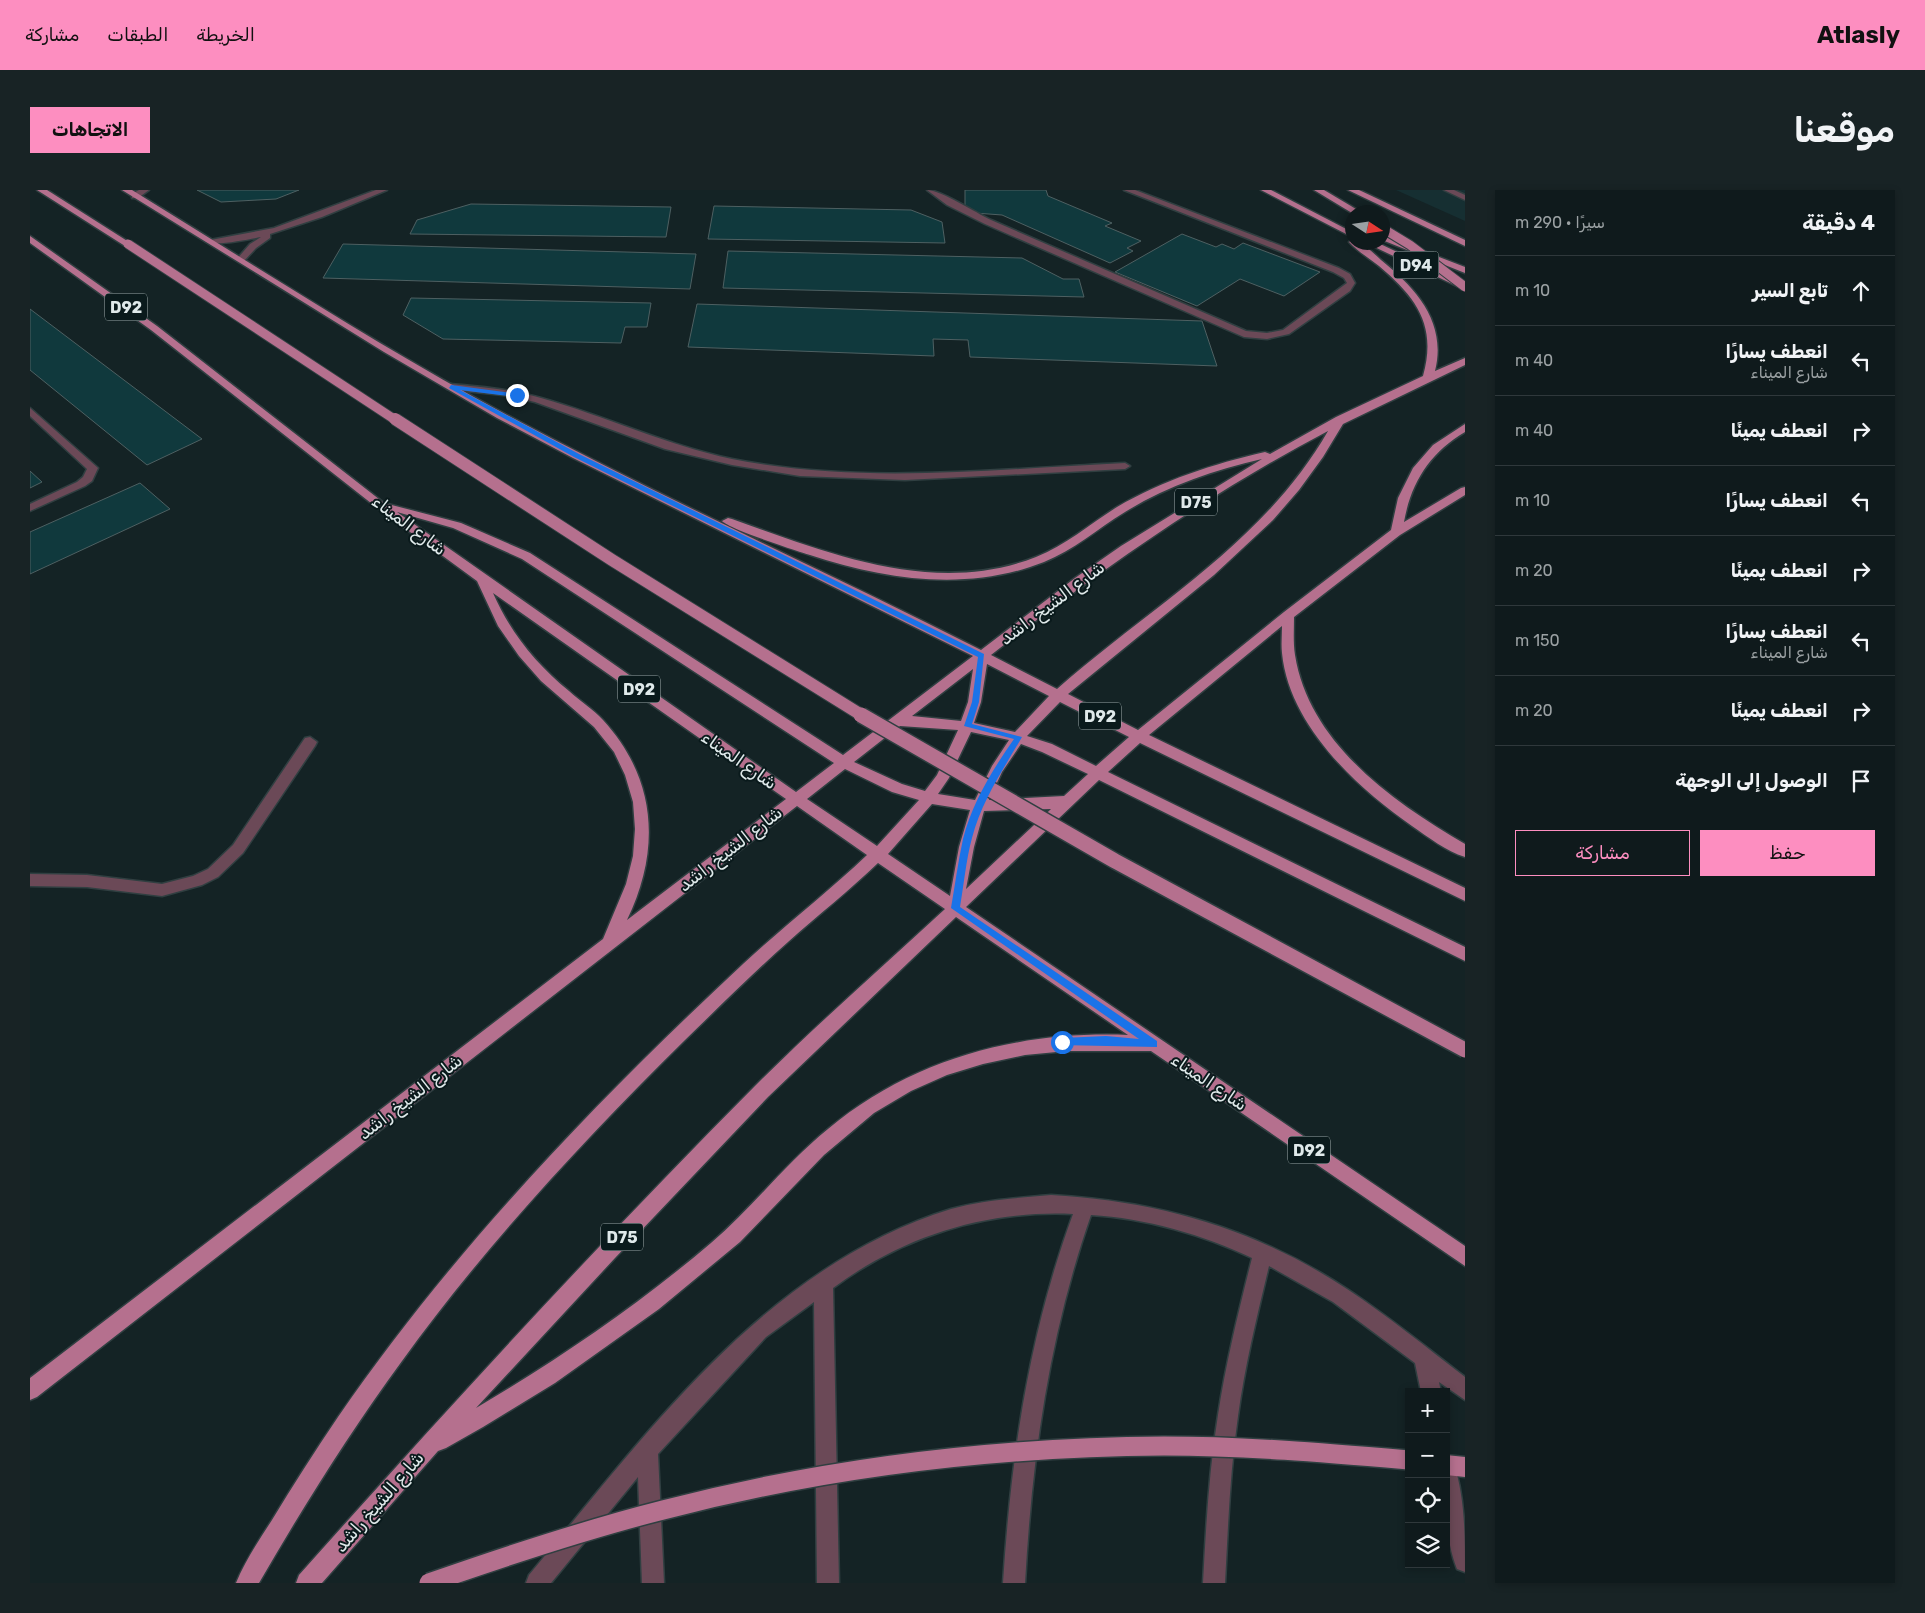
<!DOCTYPE html>
<html lang="ar">
<meta charset="utf-8">
<style>
body{margin:0;font-family:Rubik,"Noto Naskh Arabic",sans-serif;background:#182325;color:#f1f3f6;direction:rtl}
.controls{position:absolute;right:15px;bottom:15px;display:grid;overflow:hidden;border-radius:0px;box-shadow:0 2px 8px #0003}
.controls button{width:45px;height:45px;display:grid;place-items:center;padding:0;border:0;border-bottom:1px solid #2f383b;background:#0f1a1c;color:#f1f3f6;font:25px sans-serif}
.compass{position:absolute;left:1315px;top:15px;width:45px;height:45px;border-radius:50%;background:#0f1a1c;box-shadow:0 2px 8px #0003;rotate:102deg}
.stop{position:absolute;width:15px;height:15px;margin:-11px;border:4px solid #1a73e8;border-radius:50%;background:#fff}
.stop.end{background:#1a73e8;border-color:#fff;box-shadow:0 1px 5px #0008}
.list{margin:0;padding:0;list-style:none}
h2{display:flex;justify-content:space-between;align-items:center;height:65px;margin:0;padding:0 20px;font-size:21px}
h2 small{font-size:16px;font-weight:400;color:#9ba1a3}
.list li{display:grid;grid-template-columns:32px 1fr auto;gap:15px;align-items:center;box-sizing:border-box;height:70px;padding:0 20px;border-top:1px solid #2f383b}
.list b{display:block;font-size:19px;white-space:nowrap}
.list p{margin:0;font-size:16px;white-space:nowrap;color:#9ba1a3}
.list em{font-size:16px;font-style:normal;color:#9ba1a3}
.actions{display:flex;gap:10px;padding:15px 20px}
.actions a{flex:1;padding:11px 0;border:1px solid #fd8ec0;border-radius:0px;text-align:center;font-size:18px;color:#fd8ec0}
.actions .main{background:#fd8ec0;color:#111}
.icon{flex:none;width:28px;height:28px;fill:none;stroke:currentColor;stroke-width:2;stroke-linecap:round;stroke-linejoin:round}
.map{position:relative;flex:none;width:1435px;height:1393px;overflow:hidden;direction:ltr;border-radius:0px}
header{display:flex;align-items:center;gap:30px;box-sizing:border-box;height:70px;padding:0 25px;background:#fd8ec0;color:#111}
header strong{font-size:24px}
nav{display:flex;gap:28px;margin-inline-start:auto;font-size:18px}
.intro{display:flex;align-items:center;justify-content:space-between;box-sizing:border-box;height:120px;padding:0 30px}
h1{margin:0;font-size:35px}
.button{padding:12px 22px;border-radius:0px;background:#fd8ec0;color:#111;font-size:18px;font-weight:700}
main{display:flex;gap:30px;padding:0 30px}
aside{flex:1;background:#0f1a1c;border-radius:0px;box-shadow:0 2px 8px #0003}
.map>svg:first-child{display:block}
.built{fill:#162f32}
.building{fill:#10393d;stroke:#4e6062}
.lines{fill:none;stroke-linecap:round;stroke-linejoin:round}
.minor-casing{stroke:#303f41;stroke-width:3}
.major-casing{stroke:#303f41;stroke-width:3}
.minor{fill:#6b4957;fill-rule:evenodd}
.major{fill:#b5708e;fill-rule:evenodd}
.major-bridge-far3-casing{stroke:#303f41;stroke-width:11;stroke-linecap:butt}
.major-bridge-far2-casing{stroke:#303f41;stroke-width:14;stroke-linecap:butt}
.major-bridge-far1-casing{stroke:#303f41;stroke-width:18;stroke-linecap:butt}
.major-bridge-casing{stroke:#303f41;stroke-width:22;stroke-linecap:butt}
.major-bridge-far3{stroke:#b5708e;stroke-width:9}
.major-bridge-far2{stroke:#b5708e;stroke-width:12}
.major-bridge-far1{stroke:#b5708e;stroke-width:15}
.major-bridge{stroke:#b5708e;stroke-width:19}
.route{fill:#1a73e8}
.labels{text-anchor:middle;dominant-baseline:central;stroke-width:4;stroke-linejoin:round;paint-order:stroke}
.shield{fill:#0a1a1c;stroke:#9fabac;stroke-width:1}
.shield-label{font-size:16px;font-weight:bold;fill:#dfe9ea}
.street-label{font-size:18px;fill:#dfe9ea;stroke:#0a1a1c}
</style>
<header>
<strong>Atlasly</strong>
<nav><a>الخريطة</a><a>الطبقات</a><a>مشاركة</a></nav>
</header>
<div class="intro"><h1>موقعنا</h1><a class="button">الاتجاهات</a></div>
<main>
<aside>
<h2>4 دقيقة<small>سيرًا · 290 m</small></h2>
<ul class="list">
<li><svg class="icon" aria-label="ahead" viewBox="0 0 24 24"><path d="M12 20V5M6 11l6-6 6 6"/></svg><div><b>تابع السير</b></div><em>10 m</em></li>
<li><svg class="icon" aria-label="left" viewBox="0 0 24 24"><path d="M17 20v-9H6M10 6l-5 5 5 5"/></svg><div><b>انعطف يسارًا</b><p>شارع الميناء</p></div><em>40 m</em></li>
<li><svg class="icon" aria-label="right" viewBox="0 0 24 24"><path d="M7 20v-9h11M14 6l5 5-5 5"/></svg><div><b>انعطف يمينًا</b></div><em>40 m</em></li>
<li><svg class="icon" aria-label="left" viewBox="0 0 24 24"><path d="M17 20v-9H6M10 6l-5 5 5 5"/></svg><div><b>انعطف يسارًا</b></div><em>10 m</em></li>
<li><svg class="icon" aria-label="right" viewBox="0 0 24 24"><path d="M7 20v-9h11M14 6l5 5-5 5"/></svg><div><b>انعطف يمينًا</b></div><em>20 m</em></li>
<li><svg class="icon" aria-label="left" viewBox="0 0 24 24"><path d="M17 20v-9H6M10 6l-5 5 5 5"/></svg><div><b>انعطف يسارًا</b><p>شارع الميناء</p></div><em>150 m</em></li>
<li><svg class="icon" aria-label="right" viewBox="0 0 24 24"><path d="M7 20v-9h11M14 6l5 5-5 5"/></svg><div><b>انعطف يمينًا</b></div><em>20 m</em></li>
<li><svg class="icon" aria-label="arrive" viewBox="0 0 24 24"><path d="M6 21V4h12l-3 4 3 4H6"/></svg><div><b>الوصول إلى الوجهة</b></div></li>
</ul>
<div class="actions"><a class="main">حفظ</a><a>مشاركة</a></div>
</aside>
<div class="map">
<svg width="1435" height="1393" viewBox="0 0 1435 1393">
<rect width="100%" height="100%" fill="#142325"/>
<path class="built" d="M1366,0h69v31z"/>
<g class="building">
<path d="M167,0h102l-23,9 -55,3z"/>
<path d="M935,0h81l2,6 64,27 -7,3 36,15 -14,7 6,3 -23,12 -108,-48 -27,-2 -10,-4z"/>
<path d="M441,14l200,3 -5,30 -256,-3 7,-14z"/>
<path d="M684,16l197,4 31,12 3,21 -237,-4z"/>
<path d="M1152,44l34,13 6,-3 12,5 9,-6 77,29 -36,24 -44,-17 -43,27 -82,-34z"/>
<path d="M313,54l353,10 -6,35 -367,-11z"/>
<path d="M698,61l294,7 41,21h16l5,18 -361,-9z"/>
<path d="M381,108l240,5 -4,24h-22l-4,16 -178,-4 -40,-24z"/>
<path d="M667,114l505,17 15,45 -247,-9 -2,-17 -35,-1 1,17 -246,-9z"/>
<path d="M0,119l172,130 -55,26 -117,-95z"/>
<path d="M0,281l12,11 -12,6z"/>
<path d="M110,293l30,26 -140,65v-42z"/>
</g>
<g class="lines">
<defs>
<g id="minor">
<path d="M109,0h10l-11,8h-6v-4z"/>
<path d="M346,0h11l-65,27 -52,17v4l-14,10 -13,14 -7,-2 14,-16 11,-7c-12,2 -48,10 -56,4l69,-13z"/>
<path d="M897,0c14,0 49,23 64,30l255,111 21,2 16,-3 64,-47 -3,-5 -11,-6 -209,-82h11l204,78 11,6 5,9 -5,8 -61,43 -22,5 -23,-2 -259,-113 -38,-19z"/>
<path d="M1414,0h10l11,5v5z"/>
<path d="M421,194c30,3 60,5 90,14 64,18 125,47 191,61 129,26 263,10 393,4l5,3 -5,3 -220,11 -105,-4 -68,-11 -67,-16 -130,-47 -32,-7 -56,-6v-4z"/>
<path d="M0,218l68,60 -6,13 -7,5 -55,25v-7l47,-22 6,-5 4,-8 -57,-53z"/>
<path d="M280,547l7,5 -2,4 -72,107 -25,24 -16,8 -40,11 -75,-9 -57,-1v-12l57,1 75,9 31,-8 15,-7 25,-24 72,-107z"/>
<path d="M1021,1005c108,6 205,34 296,94 41,27 79,58 118,88v23l-26,-18 2,10h-20l-6,-29 -82,-61 -64,-36c-12,50 -24,99 -31,150 -8,55 -10,111 -13,167h-22c3,-56 6,-112 15,-168 8,-53 21,-105 34,-157 -48,-23 -107,-40 -161,-43 -42,120 -59,242 -66,368h-22c8,-127 26,-249 70,-369 -87,-4 -170,22 -240,74l6,295h-22l-3,-281 -48,35 -108,117 6,129h-22l-4,-106 -87,106h-25l3,-8c118,-142 237,-309 422,-366 32,-9 67,-11 100,-14z"/>
<path d="M1416,1268l7,3c12,35 12,74 12,111l-8,-3c-14,-35 -11,-74 -11,-111z"/>
</g>
<g id="major">
<path d="M7,0h10l85,54 -7,2z"/>
<path d="M92,0h10c124,76 246,156 375,225 155,83 317,155 474,235l94,-72 46,-32 141,-87c-48,11 -95,27 -137,53 -28,17 -51,38 -81,50 -76,30 -158,18 -234,-7 -15,-5 -79,-25 -88,-34l6,-3 4,1c96,34 202,78 304,38 30,-12 54,-33 81,-50 46,-27 96,-43 148,-55l5,2 66,-37 87,-41c14,-50 -6,-78 -44,-110 -10,-8 -22,-15 -30,-24l3,-2v2c12,0 21,11 29,18 36,29 66,63 54,111l30,-13v7l-122,59 -20,33 -24,33 -26,30 -59,55 -146,119 70,36 146,-118 107,-82 7,-32 15,-30 20,-23 32,-21v8c-35,21 -54,50 -61,90l57,-34 4,-1v8l-65,40 -106,82c0,12 -1,25 1,38 14,88 98,147 170,189v13c-19,-6 -37,-20 -53,-31 -56,-39 -123,-101 -130,-173 -1,-9 0,-18 0,-27l-133,109 316,153v13l-325,-158 -32,29 357,175v14l-366,-181 -133,127 499,339v20l-314,-215h-84l-42,4 -42,9 -36,11 -36,16 -37,22 -50,42 -84,87 -81,67 -104,74 -72,44 -37,21 -8,3 -116,132h-26l3,-8c148,-166 298,-330 455,-488 61,-61 127,-119 191,-178l-67,-46c-29,28 -60,52 -90,79 -36,32 -70,66 -104,99 -101,100 -199,205 -282,320 -52,71 -99,146 -143,222h-23c9,-22 23,-43 36,-63 21,-35 43,-69 66,-103 115,-167 256,-314 405,-453 40,-37 84,-71 124,-109l-70,-49 -760,591 -7,3v-22l573,-439 23,-55 7,-28 2,-27 -2,-27 -8,-27 -11,-23 -20,-25 -53,-46 -22,-25 -21,-30 -21,-45 -101,-74 -225,-177 -121,-87v-7l127,90 227,177 77,20 69,30 313,202 130,-99 -400,-198 -76,-40 -113,-66zM1298,241c-64,112 -177,175 -271,258l-66,-34c107,-83 217,-161 337,-224zM367,322l56,16 69,31 312,204 -38,29zM463,403l293,206 -159,121c34,-70 30,-141 -24,-200 -10,-11 -23,-19 -34,-29 -33,-27 -59,-59 -76,-98zM957,474l62,32 -34,36 -41,-9 7,-21zM943,479l-5,33 -7,19 -49,-5zM1030,512l69,35 -33,29 -44,-22 -25,-8zM870,536l58,4 -21,45 -12,16 -23,-7 -48,-22zM941,542l38,8 -17,26 -17,34 -37,-6 11,-16zM991,554l21,8 46,22 -24,22 -75,4 13,-28zM815,579l47,23 27,8 -42,46 -70,-47zM902,614l38,6 -11,37 -9,49 -62,-42zM1021,619l-85,80 8,-42 10,-36zM926,727l172,118c-109,-4 -215,23 -300,94 -42,34 -76,79 -117,114 -73,62 -152,116 -235,165l139,-150 153,-161z"/>
<path d="M1231,0h10l81,42v5z"/>
<path d="M1284,0h10l37,22 -9,1z"/>
<path d="M1318,0h11l106,50v6z"/>
<path d="M1352,45l83,32v6l-83,-33z"/>
<path d="M1334,52h12l89,42v6z"/>
<path d="M1416,1265l19,2v20l-19,-2z"/>
</g>
</defs>
<use href="#minor" class="minor-casing"/>
<use href="#major" class="major-casing"/>
<use href="#minor" class="minor"/>
<use href="#major" class="major"/>
<defs>
<g id="major-bridge-far3">
<path d="M1352,38l28,17 55,42"/>
<path d="M98,54l269,177"/>
</g>
<path id="major-bridge-far2" d="M365,229l217,141 251,156"/>
<path id="major-bridge-far1" d="M831,525l254,146 350,189"/>
<path id="major-bridge" d="M399,1393c77,-27 155,-53 234,-73 162,-42 334,-63 501,-64 82,0 163,7 245,14"/>
</defs>
<use href="#major-bridge-far3" class="major-bridge-far3-casing"/>
<use href="#major-bridge-far2" class="major-bridge-far2-casing"/>
<use href="#major-bridge-far1" class="major-bridge-far1-casing"/>
<use href="#major-bridge" class="major-bridge-casing"/>
<use href="#major-bridge-far3" class="major-bridge-far3"/>
<use href="#major-bridge-far2" class="major-bridge-far2"/>
<use href="#major-bridge-far1" class="major-bridge-far1"/>
<use href="#major-bridge" class="major-bridge"/>
</g>
<path class="route" d="M421,195l68,9 -2,3 -57,-7 119,64 405,200 -5,48 -7,22 50,13c-19,33 -40,63 -50,101 -6,22 -8,46 -12,69l197,134v6l-99,-2 -1,-3 5,-4 44,-2 33,3 -188,-131c4,-23 7,-46 12,-69 9,-36 30,-70 51,-100l-50,-13 8,-24 6,-45 -404,-200 -125,-69z"/>
<g class="labels">
<g class="shield">
<rect x="1363.5" y="61.5" width="45" height="27" rx="4"/>
<rect x="75" y="103.5" width="42" height="27" rx="4"/>
<rect x="1145" y="298.5" width="42" height="27" rx="4"/>
<rect x="588" y="485.5" width="42" height="27" rx="4"/>
<rect x="1049" y="512.5" width="42" height="27" rx="4"/>
<rect x="1258" y="946.5" width="42" height="27" rx="4"/>
<rect x="571" y="1033.5" width="42" height="27" rx="4"/>
</g>
<g class="shield-label">
<text x="1386" y="75">D94</text>
<text x="96" y="117">D92</text>
<text x="1166" y="312">D75</text>
<text x="609" y="499">D92</text>
<text x="1070" y="526">D92</text>
<text x="1279" y="960">D92</text>
<text x="592" y="1047">D75</text>
</g>
<g class="street-label">
<text transform="translate(379 335) rotate(37)">شارع الميناء</text>
<text transform="translate(1022 413) rotate(-37)">شارع الشيخ راشد</text>
<text transform="translate(709 570) rotate(35)">شارع الميناء</text>
<text transform="translate(700 659) rotate(-38)">شارع الشيخ راشد</text>
<text transform="translate(1179 892) rotate(34)">شارع الميناء</text>
<text transform="translate(380 907) rotate(-38)">شارع الشيخ راشد</text>
<text transform="translate(349 1312) rotate(-49)">شارع الشيخ راشد</text>
</g>
</g>
</svg>
<div class="controls">
<button>+</button>
<button>−</button>
<button><svg class="icon" aria-label="locate" viewBox="0 0 24 24"><circle cx="12" cy="12" r="6"/><path d="M12 2v4M12 18v4M2 12h4M18 12h4"/></svg></button>
<button><svg class="icon" aria-label="layers" viewBox="0 0 24 24"><path d="M12 4l9 5-9 5-9-5zM3 14l9 5 9-5"/></svg></button>
</div>
<svg class="compass" viewBox="-18 -18 36 36"><path d="M0-13l5 13h-10z" fill="#e53935"/><path d="M0 13l5-13h-10z" fill="#9ba1a3"/></svg>
<div class="stop" style="left:1032px;top:852px"></div>
<div class="stop end" style="left:487px;top:205px"></div>
</div>
</main>
